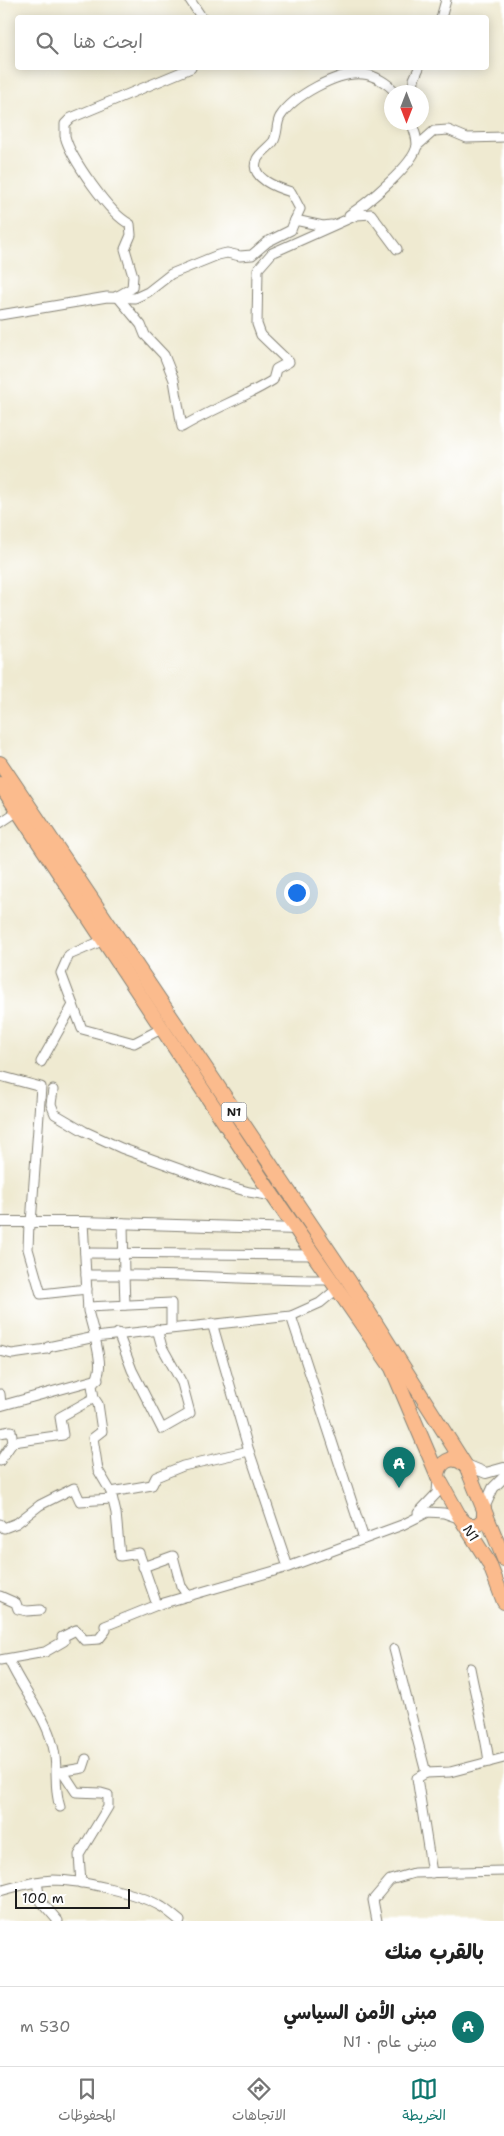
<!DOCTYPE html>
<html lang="ar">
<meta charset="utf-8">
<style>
body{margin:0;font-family:"Shantell Sans","Playpen Sans Arabic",sans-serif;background:#f6f6f6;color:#222;direction:rtl}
.compass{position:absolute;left:384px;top:85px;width:45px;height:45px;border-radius:50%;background:#fff;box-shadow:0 2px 12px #0003;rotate:180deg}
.scale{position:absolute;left:15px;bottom:12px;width:115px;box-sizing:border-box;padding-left:5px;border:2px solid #1c1c1c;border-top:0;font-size:14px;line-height:18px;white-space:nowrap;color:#1c1c1c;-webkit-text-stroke:4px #fff;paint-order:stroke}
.you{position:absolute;left:296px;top:892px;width:18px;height:18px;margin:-12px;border:4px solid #fff;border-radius:50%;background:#1a73e8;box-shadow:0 0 0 8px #1a73e833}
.badge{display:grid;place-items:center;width:32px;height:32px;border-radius:50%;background:#0f766e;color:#fff;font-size:16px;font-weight:700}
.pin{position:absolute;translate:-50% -41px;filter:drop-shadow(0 1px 2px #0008)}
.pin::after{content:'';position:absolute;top:26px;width:18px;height:15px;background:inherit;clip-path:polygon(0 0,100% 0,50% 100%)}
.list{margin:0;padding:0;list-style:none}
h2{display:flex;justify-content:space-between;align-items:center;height:65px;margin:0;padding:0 20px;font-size:21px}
h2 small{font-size:16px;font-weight:400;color:#767676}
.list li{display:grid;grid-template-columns:32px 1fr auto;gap:15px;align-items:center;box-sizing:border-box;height:80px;padding:0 20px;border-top:1px solid #e0e0e0}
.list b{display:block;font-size:19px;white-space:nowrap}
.list p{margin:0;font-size:16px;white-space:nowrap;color:#767676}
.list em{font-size:16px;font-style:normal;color:#767676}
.icon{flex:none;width:28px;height:28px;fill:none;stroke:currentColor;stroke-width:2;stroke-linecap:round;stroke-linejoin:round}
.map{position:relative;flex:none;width:504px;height:1921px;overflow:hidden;direction:ltr}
.search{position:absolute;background:#fff;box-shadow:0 2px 12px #0003;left:15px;right:15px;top:15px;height:55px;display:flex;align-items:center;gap:12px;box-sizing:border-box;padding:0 18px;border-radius:5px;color:#767676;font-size:19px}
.sheet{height:145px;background:#fff}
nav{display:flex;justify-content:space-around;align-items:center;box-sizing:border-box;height:70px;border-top:1px solid #e0e0e0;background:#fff;font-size:14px;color:#767676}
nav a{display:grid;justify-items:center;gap:2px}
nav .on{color:#0f766e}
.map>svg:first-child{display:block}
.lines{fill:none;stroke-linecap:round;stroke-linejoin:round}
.minor-casing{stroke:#868376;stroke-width:11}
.tertiary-casing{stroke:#868376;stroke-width:12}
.trunk-casing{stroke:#868376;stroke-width:16}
.minor{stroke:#fff;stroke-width:9}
.tertiary{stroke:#fff;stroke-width:10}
.trunk{stroke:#fbbb8d;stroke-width:14}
.labels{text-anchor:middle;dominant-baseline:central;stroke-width:5;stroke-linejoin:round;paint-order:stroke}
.shield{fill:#fff;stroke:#606060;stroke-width:1}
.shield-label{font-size:12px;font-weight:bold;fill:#1c1c1c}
.street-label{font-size:14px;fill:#1c1c1c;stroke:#fff}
</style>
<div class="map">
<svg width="504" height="1921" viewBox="0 0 504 1921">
<rect width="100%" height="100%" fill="#fff"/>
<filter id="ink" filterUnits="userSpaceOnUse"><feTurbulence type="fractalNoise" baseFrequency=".02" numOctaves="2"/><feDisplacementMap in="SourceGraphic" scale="10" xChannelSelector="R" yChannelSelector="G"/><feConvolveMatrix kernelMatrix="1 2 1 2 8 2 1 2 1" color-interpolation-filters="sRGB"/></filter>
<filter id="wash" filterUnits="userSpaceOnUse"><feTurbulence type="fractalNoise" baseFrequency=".0096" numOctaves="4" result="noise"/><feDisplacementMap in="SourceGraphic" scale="20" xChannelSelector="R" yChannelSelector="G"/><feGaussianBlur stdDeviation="1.12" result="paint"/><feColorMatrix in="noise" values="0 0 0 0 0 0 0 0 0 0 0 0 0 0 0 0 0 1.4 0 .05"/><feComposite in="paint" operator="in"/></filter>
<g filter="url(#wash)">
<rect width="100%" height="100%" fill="#efead1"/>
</g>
<g filter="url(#ink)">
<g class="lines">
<defs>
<g id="minor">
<path d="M190,0l12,18"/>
<path d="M441,18l5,-18"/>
<path d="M413,92l1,-13 5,-11"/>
<path d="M417,146l17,-15 14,-1 19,8 37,-1"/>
<path d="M349,215c16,-10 66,-51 68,-70 0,-7 -3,-16 -6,-23"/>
<path d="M295,220l5,-11 -9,-17c-13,-4 -43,-14 -34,-33 4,-7 11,-11 16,-17 5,-7 3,-18 7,-25 13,-21 58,-46 83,-43 11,1 25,9 32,18"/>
<path d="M117,296l24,29 4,10 19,20 10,25 8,47c30,-18 62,-29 91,-47l3,-11 13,-7 -28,-27 -4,-11 1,-55 14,-16 85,-38 14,-1 26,35"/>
<path d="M118,296l14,-8 1,-12 -8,-27 6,-14 -1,-11c-20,-9 -60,-67 -65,-88 0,-4 0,-9 0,-12l6,-6 120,-50"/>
<path d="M0,315l107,-18 28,1 13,-6 23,-18 47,-19 9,-2 13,3 12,-1 15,-13 24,-12 4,-10 28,6 8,-1"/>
<path d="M0,823l18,-12"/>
<path d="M104,940l-35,15 -8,18 21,56 52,14 29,-15"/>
<path d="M41,1062l32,-57"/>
<path d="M0,1076l41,11 -10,136"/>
<path d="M53,1090l-2,14 4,10 29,17 37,17 100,36 28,8 24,4"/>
<path d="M83,1222l5,89 7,26 196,-21 29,-13 17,-14"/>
<path d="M29,1223l-1,26 13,45 46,-5"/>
<path d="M123,1223l1,52c69,-1 138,6 207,5"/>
<path d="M85,1253l230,2"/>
<path d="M86,1275h38l1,30"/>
<path d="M88,1307l83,-4v24"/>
<path d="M291,1316l73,223"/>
<path d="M212,1323l37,128 39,116"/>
<path d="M118,1333l14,37 30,59 28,-16 -8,-30 -20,-36 -5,-18"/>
<path d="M0,1351l12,3 35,-5 1,-2 47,-10c3,16 10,35 -3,48l2,13 4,6 4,27 -9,7 5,32 13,22 5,21 4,43 19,-3 18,52"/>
<path d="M0,1394l1,11"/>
<path d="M0,1406l98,-27"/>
<path d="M0,1433l11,-2 2,11 -13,19"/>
<path d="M13,1442l50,-7 -3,-18 34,-19"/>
<path d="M111,1492l41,-7 4,-8 27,-11 66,-15"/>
<path d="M418,1513l19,-20 1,-14"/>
<path d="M0,1524l4,4 13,-5 23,-18 34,-17 6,13 32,-2"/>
<path d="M143,1567l30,-11 8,30 7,10"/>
<path d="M0,1596l16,7 2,6 9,2 13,-1"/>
<path d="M394,1649l32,124 -9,5 15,95"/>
<path d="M0,1660l45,-8 19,-11 -2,-4 14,-7 8,10 15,-1 7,-9 -1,-4 52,-21 131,-38 114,-42 26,-13 16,1 17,6"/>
<path d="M9,1660c13,30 36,54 44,86 6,21 0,41 7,61"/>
<path d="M470,1668c6,32 15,62 19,94"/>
<path d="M59,1772l24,-4 3,-9"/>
<path d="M63,1772l13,20 25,1 7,2v12l-29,48 2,28"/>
<path d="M426,1773l24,-1 54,-14"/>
<path d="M37,1882l3,18 18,21"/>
<path d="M0,1891c17,-5 35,-10 53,-11 27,0 86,13 109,27 6,4 12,9 18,14"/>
<path d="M377,1921l-4,-21 17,-20 24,-7 90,-2"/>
</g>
<g id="tertiary">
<path d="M0,1222h83l214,7"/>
<path d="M464,1464l22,9 18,-5"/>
<path d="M484,1508l9,-20 11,-11"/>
</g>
<g id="trunk">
<path d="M0,763l349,518 118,187 37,91"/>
<path d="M0,784l273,412 119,172 48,113 21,38 7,6h9l7,-6v-10"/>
<path d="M438,1476c1,-14 14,-22 26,-12"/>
<path d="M463,1522l26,41 15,39"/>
</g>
</defs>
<use href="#minor" class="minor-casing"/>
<use href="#tertiary" class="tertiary-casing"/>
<use href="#trunk" class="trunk-casing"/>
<use href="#minor" class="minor"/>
<use href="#tertiary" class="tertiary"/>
<use href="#trunk" class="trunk"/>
</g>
</g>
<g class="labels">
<rect class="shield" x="221.5" y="1102.5" width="25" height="19" rx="4"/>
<g class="shield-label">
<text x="234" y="1112">N1</text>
</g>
<g class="street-label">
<text transform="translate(471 1533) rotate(56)">N1</text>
</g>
</g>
</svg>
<svg class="compass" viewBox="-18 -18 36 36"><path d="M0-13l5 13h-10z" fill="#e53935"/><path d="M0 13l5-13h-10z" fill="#767676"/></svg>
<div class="scale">100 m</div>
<div class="you"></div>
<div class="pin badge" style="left:399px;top:1488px">A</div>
<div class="search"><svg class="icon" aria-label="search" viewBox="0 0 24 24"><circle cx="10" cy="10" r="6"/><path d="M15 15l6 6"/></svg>ابحث هنا</div>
</div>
<section class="sheet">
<h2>بالقرب منك<small></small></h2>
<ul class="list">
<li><span class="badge">A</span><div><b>مبنى الأمن السياسي</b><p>مبنى عام · N1</p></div><em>530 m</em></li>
</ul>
</section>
<nav>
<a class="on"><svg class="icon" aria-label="map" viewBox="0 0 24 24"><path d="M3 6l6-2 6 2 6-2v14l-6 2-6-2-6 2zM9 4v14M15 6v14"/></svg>الخريطة</a>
<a><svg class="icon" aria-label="directions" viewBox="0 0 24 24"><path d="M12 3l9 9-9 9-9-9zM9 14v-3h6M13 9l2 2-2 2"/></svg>الاتجاهات</a>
<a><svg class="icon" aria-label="saved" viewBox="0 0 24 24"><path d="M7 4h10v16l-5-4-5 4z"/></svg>المحفوظات</a>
</nav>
